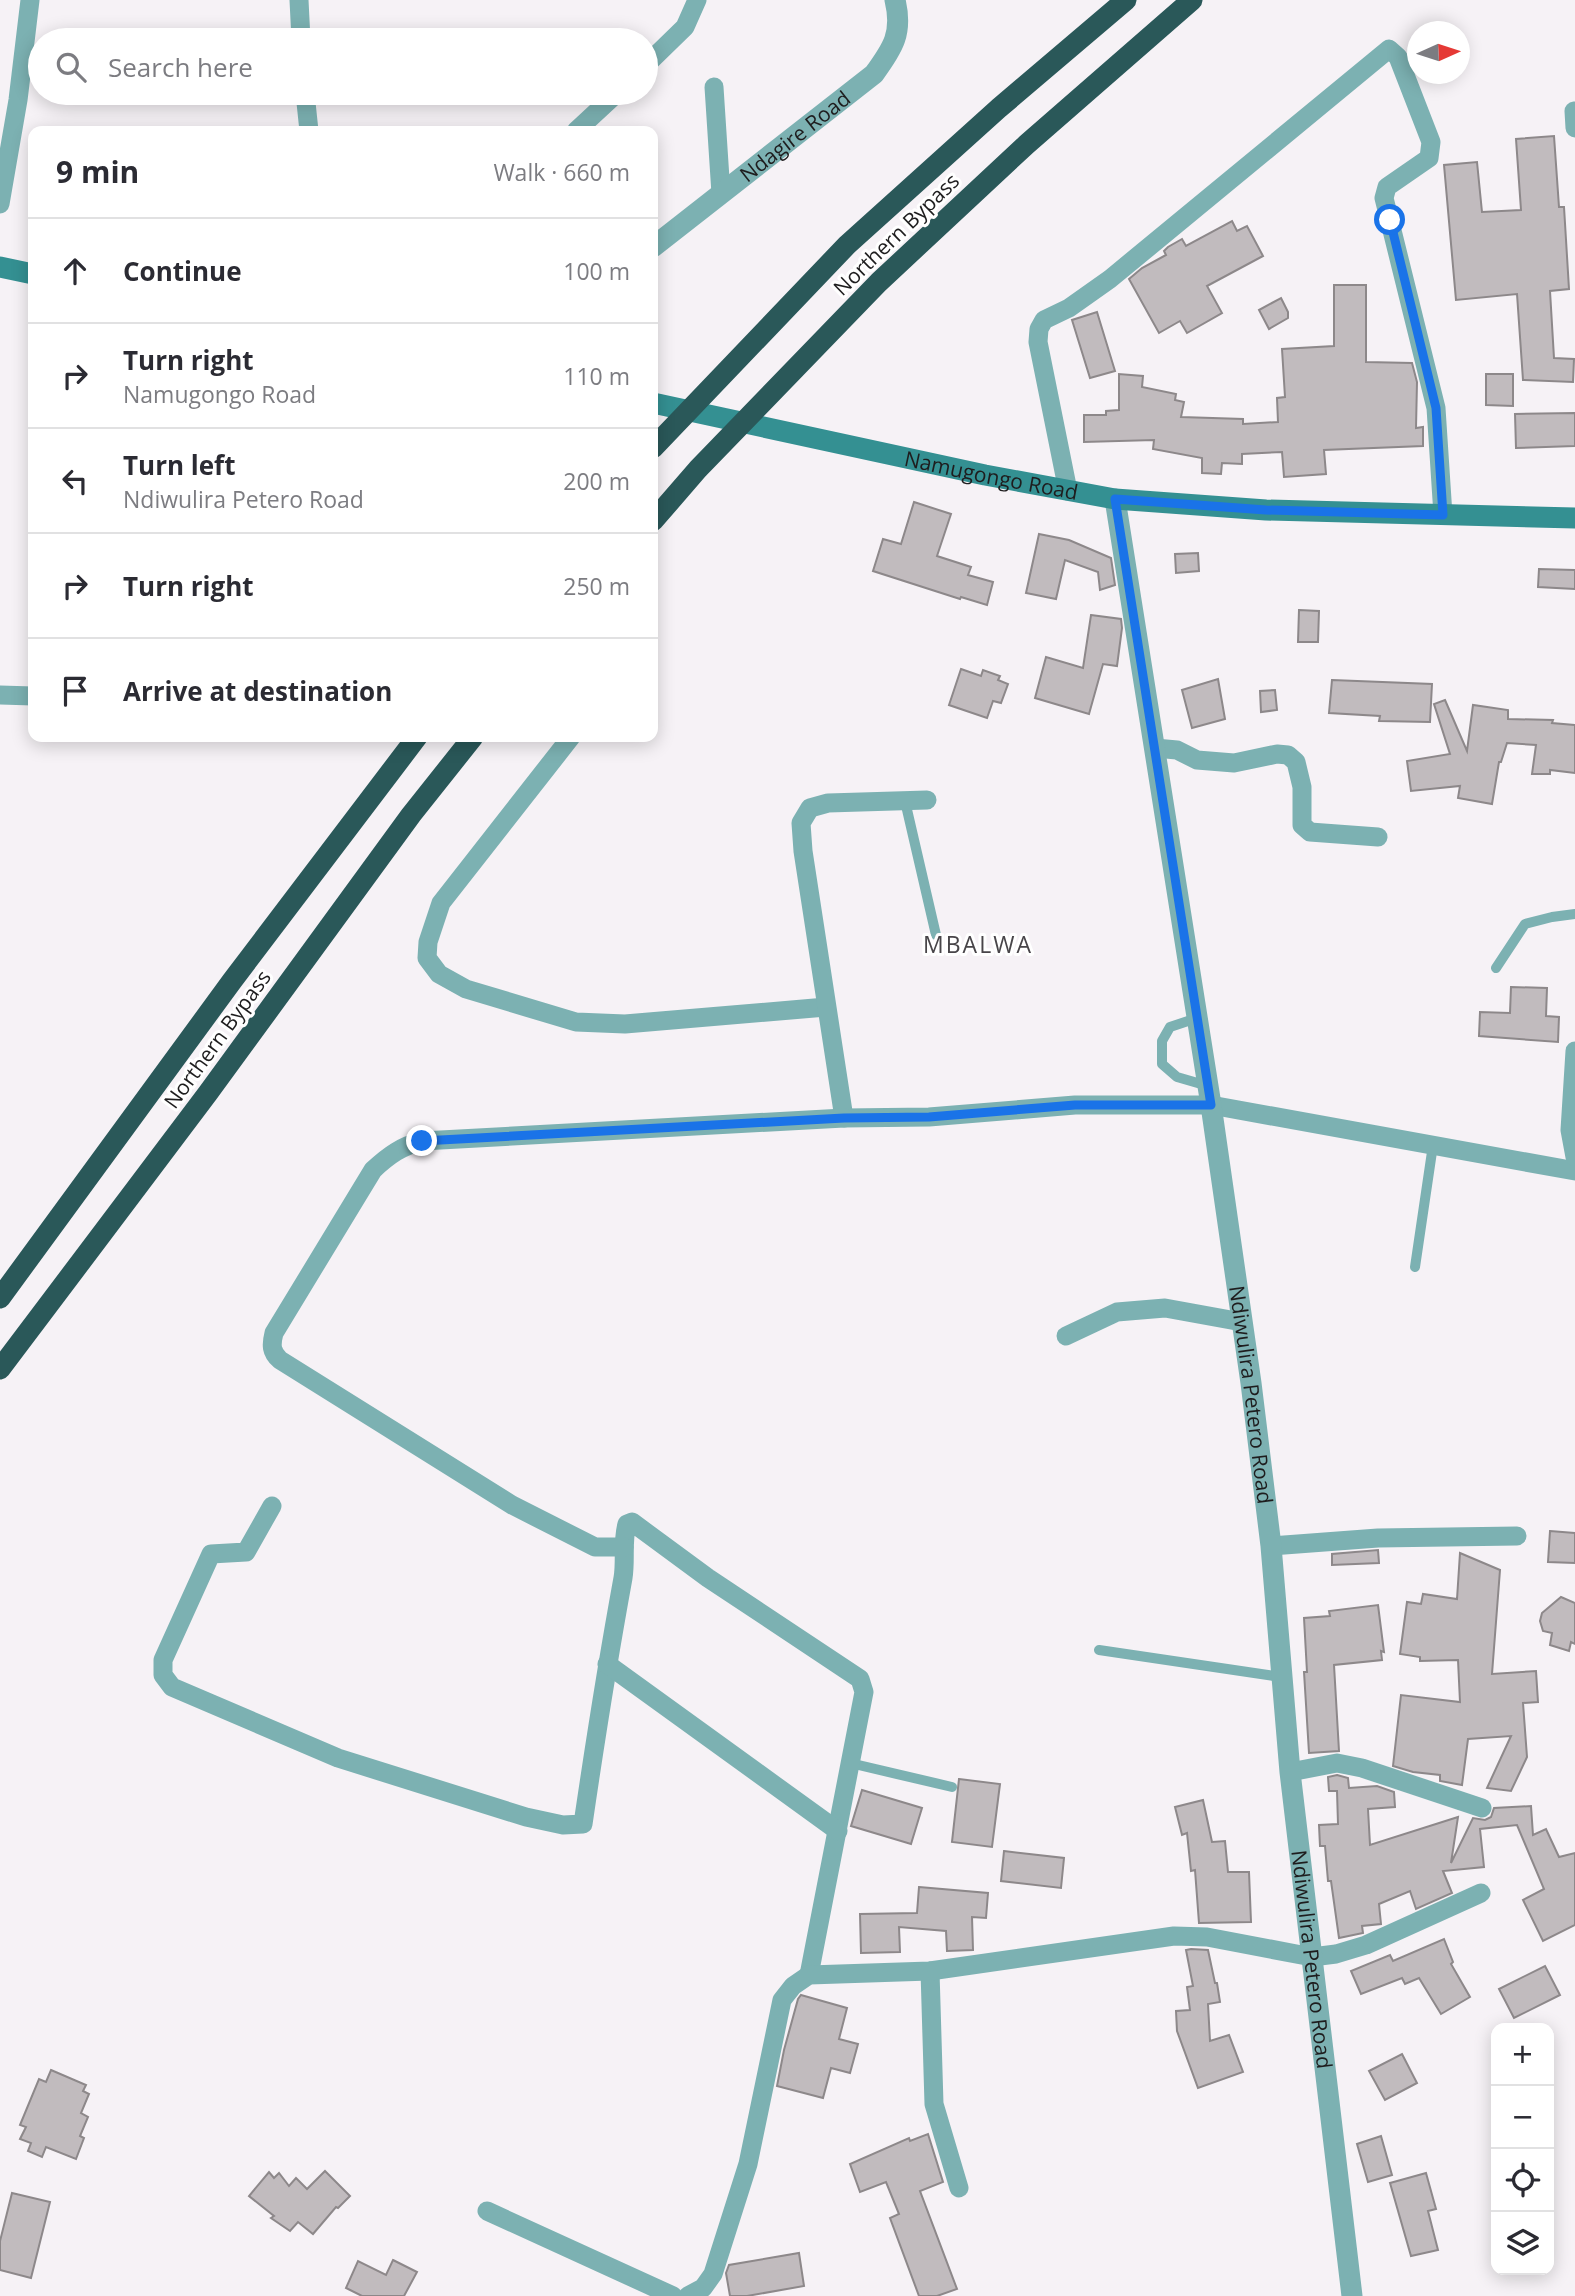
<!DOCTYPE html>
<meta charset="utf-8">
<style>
body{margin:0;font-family:"Open Sans",sans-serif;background:#f2f2f3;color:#2b2b33}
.controls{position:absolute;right:21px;bottom:21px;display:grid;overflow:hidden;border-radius:14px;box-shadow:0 4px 18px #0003}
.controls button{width:63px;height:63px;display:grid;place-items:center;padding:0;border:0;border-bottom:2px solid #e1e1e2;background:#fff;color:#2b2b33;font:35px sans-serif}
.compass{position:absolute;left:1407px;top:21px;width:63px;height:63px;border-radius:50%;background:#fff;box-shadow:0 4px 18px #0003;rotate:87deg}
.stop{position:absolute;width:21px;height:21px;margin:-16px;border:5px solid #1a73e8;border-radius:50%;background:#fff}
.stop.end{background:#1a73e8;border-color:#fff;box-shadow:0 2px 7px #0008}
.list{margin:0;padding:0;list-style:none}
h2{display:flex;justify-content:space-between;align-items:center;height:91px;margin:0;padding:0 28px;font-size:30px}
h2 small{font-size:23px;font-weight:400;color:#7c7c81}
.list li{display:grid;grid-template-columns:46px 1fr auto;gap:21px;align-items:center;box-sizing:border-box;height:105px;padding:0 28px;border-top:2px solid #e1e1e2}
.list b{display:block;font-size:26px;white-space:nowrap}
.list p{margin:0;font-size:23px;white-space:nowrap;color:#7c7c81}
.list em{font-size:23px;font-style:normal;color:#7c7c81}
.icon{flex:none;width:38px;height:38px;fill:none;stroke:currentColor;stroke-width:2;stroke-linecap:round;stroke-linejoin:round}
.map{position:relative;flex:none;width:1575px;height:2296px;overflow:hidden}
.search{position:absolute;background:#fff;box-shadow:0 4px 18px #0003;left:28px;top:28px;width:630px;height:77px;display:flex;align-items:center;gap:18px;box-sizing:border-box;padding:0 24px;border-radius:38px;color:#7c7c81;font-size:26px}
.panel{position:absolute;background:#fff;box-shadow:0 4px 18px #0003;left:28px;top:126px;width:630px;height:616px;border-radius:14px}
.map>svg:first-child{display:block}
.building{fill:#c1bbbe;stroke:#8d888a;stroke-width:2}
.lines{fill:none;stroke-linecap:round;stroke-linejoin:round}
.service{stroke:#7cb1b2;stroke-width:10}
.minor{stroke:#7cb1b2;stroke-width:19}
.tertiary{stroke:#7cb1b2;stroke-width:21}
.secondary{stroke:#349092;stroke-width:21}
.motorway{stroke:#2a5859;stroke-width:21}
.route{stroke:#1a73e8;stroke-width:9}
.labels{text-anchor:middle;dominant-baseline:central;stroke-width:6;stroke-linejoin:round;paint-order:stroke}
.street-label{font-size:21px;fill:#1e1d1e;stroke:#fff}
.neighbourhood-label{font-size:23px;letter-spacing:2px;fill:#484549;stroke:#fff}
</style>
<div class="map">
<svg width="1575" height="2296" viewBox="0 0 1575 2296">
<rect width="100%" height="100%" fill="#f6f2f6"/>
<g class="building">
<path d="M1554,136l5,71h5l5,82 -19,2 4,67 20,1 -1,23 -50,-2 -6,-86 -61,6 -12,-135 33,-3 5,50 39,-2 -5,-71z"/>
<path d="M1232,221l5,10 10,-5 16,30 -56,30 15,27 -35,20 -7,-12 -21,12 -30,-54 13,-11 24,-13 -2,-4 4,-4 14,-8 4,7z"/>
<path d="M1334,285h32v77l46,1 5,19 -1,46 7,-1v19l-99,4 2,24 -42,3 -2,-25 -40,2v10l-20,-1 -1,11 -19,-1v-15l-49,-9 1,-9 -70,2v-27h22v-4l13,-1v-36l24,2 -1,11 34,7 -1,6 9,2 -3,15 62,2v5l35,-2 -1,-24 8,-1 -3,-48 52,-3z"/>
<path d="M1281,298l7,14v6l-19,11 -10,-19z"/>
<path d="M1097,312l18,59 -25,7 -18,-58z"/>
<path d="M1486,374h27v32l-27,-1z"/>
<path d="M1575,413v33l-59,2 -1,-34z"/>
<path d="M914,502l37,12 -14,42 34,11 -3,8 25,7 -6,23 -26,-8 -1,2 -87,-28 10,-32 18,5z"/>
<path d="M1039,534l30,6 42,18 4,27 -15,5 -2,-18 -33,-12 -9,39 -30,-6z"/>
<path d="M1198,553l1,18 -23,2 -1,-19z"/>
<path d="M1539,569l36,1v19l-37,-2z"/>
<path d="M1299,610l20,1 -1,31h-20z"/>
<path d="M1091,615l30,4 1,9 -5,38 -14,-2 -14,50 -54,-16 11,-41 37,11z"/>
<path d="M961,669l20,7 2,-6 17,6 -2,4 10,4 -7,19 -8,-2 -6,17 -38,-13z"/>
<path d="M1218,679l7,40 -33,9 -10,-38z"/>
<path d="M1332,680l100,4 -2,38 -51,-1 1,-5 -51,-3z"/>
<path d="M1275,690l2,20 -16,2 -1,-21z"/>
<path d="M1445,700l22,51 6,-46 35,5v9l45,1 -1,3 23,2v48l-25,-3v4h-18l4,-29 -29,-2 -6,19h-2l-7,42 -34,-6 2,-12 -49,5 -4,-30 43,-7 -16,-50z"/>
<path d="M1511,987l36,1 -1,28 13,1 -1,25 -79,-6 1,-24 30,1z"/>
<path d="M1550,1531l25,2v30l-27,-1z"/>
<path d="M1378,1550l1,13 -47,2v-11z"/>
<path d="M1460,1553l40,17 -8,104 44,-3 2,31 -15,1 4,54 -16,34 -24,-3 24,-52 -43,3 -6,46 -22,-4v-6l-27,-3 -20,-6 8,-71 59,7 -2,-42 -38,1v-4l-20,-3 7,-52 14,2 2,-10 34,5z"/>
<path d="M1561,1597l14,6v41l-4,-2 -2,9 -19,-6 2,-12 -9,-2 -3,-10 2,-8z"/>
<path d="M1378,1605l6,47 -3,-1 1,9 -48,5 5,86 -30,2 -5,-81h3l-3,-54 26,-2 -1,-5z"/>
<path d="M1337,1775l11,3 1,10 28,-2 17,6 1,15 -27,2 2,36 88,-28 -7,46 22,-45 12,2 6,-3 3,-9 37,-2 2,29 13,-6 13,28 16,-4v72l-32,16 -20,-41 21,-11 -27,-64 -37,4 4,38 -41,4 9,22 -36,16 -6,-18 -31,13 2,20 -19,2 1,7 -24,5 -8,-57h-3l-3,-35h-5l-1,-21 19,-1 -1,-33h-8l-1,-14z"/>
<path d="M959,1779l41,5 -8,63 -40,-5z"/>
<path d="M862,1790l60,18 -11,36 -60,-18z"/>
<path d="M1203,1800l9,42 13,-1 3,31h21l2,50 -52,1 -4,-53 -4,1 -4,-38 -5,2 -7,-28z"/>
<path d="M1004,1851l60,7 -3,30 -60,-7z"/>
<path d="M919,1887l69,6 -2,25 -14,-1 1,33 -26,1 -1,-20 -47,-4 1,25 -39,1 -1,-39 57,-1z"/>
<path d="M1444,1939l9,23 -2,2 19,33 -29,17 -22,-36 -14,6 -3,-6 -41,16 -10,-23 39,-16 3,6z"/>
<path d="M1191,1949l17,1 7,33h2l3,19 -12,2 2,37 19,-6 14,37 -45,16 -21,-57 -1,-20 14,-1 -3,-23 6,-1 -7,-36z"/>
<path d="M1545,1966l15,29 -46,23 -15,-29z"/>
<path d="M801,1995l46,13 -8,31 19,5 -8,29 -19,-5 -8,30 -46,-12 7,-36 14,-51z"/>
<path d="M1402,2054l15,29 -32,17 -16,-29z"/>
<path d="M51,2070l35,15 -3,6 6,3 -8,19 7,4 -8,19 4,2 -8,21 -30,-12 -4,10 -14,-6 3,-8 -11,-4 6,-12 -6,-2 19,-46 7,3z"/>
<path d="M928,2134l15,48 -23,9 37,98 -20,7h-18l-29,-78 9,-4 -13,-32 -26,10 -10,-28 59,-26 1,3z"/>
<path d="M1381,2136l11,39 -24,7 -11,-38z"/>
<path d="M325,2171l25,25 -12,12 -2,-1 -23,27 -15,-12 -8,9 -19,-13 3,-2 -25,-20 20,-24 5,6 5,-5 10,13 7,-8 11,11z"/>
<path d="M1426,2173l10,36 -8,2 10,39 -27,6 -21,-73z"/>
<path d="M12,2193l38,9 -19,76 -31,-8v-29z"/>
<path d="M799,2253l5,33 -57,10h-17l-4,-23 3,-8z"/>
<path d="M393,2260l24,12 -13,24h-42l-16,-8 12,-27 28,14z"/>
</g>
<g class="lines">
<g class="service">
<path d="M905,801l31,134"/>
<path d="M1496,968l29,-44 27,-7 23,-3"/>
<path d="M1197,1018l-27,9 -8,14v23l15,13 31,9"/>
<path d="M1415,1267l18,-122"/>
<path d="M1099,1650l182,27"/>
<path d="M850,1763l102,24"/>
</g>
<g class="minor">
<path d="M299,0l2,40"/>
<path d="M646,65l39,-38 12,-27"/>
<path d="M714,87l7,107"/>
<path d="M305,93l4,38"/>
<path d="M1574,111l1,17"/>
<path d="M576,131l41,-38"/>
<path d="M0,204l18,-104 12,-100"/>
<path d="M1068,491l-30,-149 1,-13 5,-9 25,-12 41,-29 279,-230 9,8 33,85 -2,16 -42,29 -3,11 52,210 7,107"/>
<path d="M0,695l33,1"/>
<path d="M571,737l-130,166 -13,39 -1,16 12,16 27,15 110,33 49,2 201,-17"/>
<path d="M1155,748l22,2 20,10 37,3 43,-9 11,1 8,7 6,25v38l8,7 68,5"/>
<path d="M927,800l-99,3 -18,5 -9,15 2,28 41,267 85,-1 146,-12h136l364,66"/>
<path d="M1575,1051l-5,79 5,27"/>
<path d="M1066,1336l51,-24 48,-4 77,14"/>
<path d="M272,1506l-26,46 -35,2 -48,106v15l9,12 166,71 188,59 37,8 20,-1c12,-82 25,-164 40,-246 3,-18 -1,-36 4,-54l5,-2 76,56 152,101 4,13 -55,283"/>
<path d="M1271,1546l107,-8 139,-2"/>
<path d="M624,1547h-29l-83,-42 -232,-145c-9,-8 -9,-15 -6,-27l99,-163c16,-15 29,-24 49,-29l422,-23"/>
<path d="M607,1664l231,167"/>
<path d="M1290,1772l47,-9 25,5 120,40"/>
<path d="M930,1971l4,133 25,84"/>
<path d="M487,2211l186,85"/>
<path d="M688,2296l15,-8 10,-14 35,-110 34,-164 11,-14 16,-11 121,-4 244,-35 33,1 105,20 24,-3 30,-9 115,-52"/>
</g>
<g class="tertiary">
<path id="s1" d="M653,247l221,-173c19,-26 29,-41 21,-74"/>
<path id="s2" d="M1115,499l96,606 40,278 20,163 19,226 62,524"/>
</g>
<g class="secondary">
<path d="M0,267l33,7"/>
<path id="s3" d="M653,403l332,72 130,24 151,11 309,8"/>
</g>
<g class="motorway">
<path d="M653,448l194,-203 152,-137 127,-108"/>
<path d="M653,521l45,-52 181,-187 148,-138 165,-144"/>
<path d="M0,1298l232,-317 185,-244"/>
<path d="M0,1369l208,-276 203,-278 62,-78"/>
</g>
</g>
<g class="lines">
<path class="route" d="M422,1141l422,-23 85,-1 146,-12h136l-96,-606 151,11 177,5 -7,-107 -46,-188"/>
</g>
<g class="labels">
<g class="street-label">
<text stroke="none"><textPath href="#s1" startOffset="180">Ndagire Road</textPath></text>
<text transform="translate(896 234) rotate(-44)">Northern Bypass</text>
<text stroke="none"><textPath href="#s3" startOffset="346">Namugongo Road</textPath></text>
<text transform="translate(217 1039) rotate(-54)">Northern Bypass</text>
<text stroke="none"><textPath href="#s2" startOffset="906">Ndiwulira Petero Road</textPath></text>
<text stroke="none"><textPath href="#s2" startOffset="1474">Ndiwulira Petero Road</textPath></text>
</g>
<g class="neighbourhood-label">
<text x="978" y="944">MBALWA</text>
</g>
</g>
</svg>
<div class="controls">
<button>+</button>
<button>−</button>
<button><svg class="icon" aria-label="locate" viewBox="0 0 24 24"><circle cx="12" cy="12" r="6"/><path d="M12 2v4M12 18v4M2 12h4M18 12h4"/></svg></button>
<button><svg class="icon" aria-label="layers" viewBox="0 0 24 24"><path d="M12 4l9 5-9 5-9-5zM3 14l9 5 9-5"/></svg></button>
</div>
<svg class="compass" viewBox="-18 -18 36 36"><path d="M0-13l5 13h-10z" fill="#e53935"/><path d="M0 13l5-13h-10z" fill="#7c7c81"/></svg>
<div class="stop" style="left:1390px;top:220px"></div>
<div class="stop end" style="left:422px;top:1141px"></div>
<div class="search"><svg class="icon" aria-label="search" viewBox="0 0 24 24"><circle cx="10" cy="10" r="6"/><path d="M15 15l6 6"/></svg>Search here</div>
<section class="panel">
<h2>9 min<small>Walk · 660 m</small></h2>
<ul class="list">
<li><svg class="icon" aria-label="ahead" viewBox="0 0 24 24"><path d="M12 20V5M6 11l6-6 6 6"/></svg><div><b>Continue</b></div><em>100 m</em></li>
<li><svg class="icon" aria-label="right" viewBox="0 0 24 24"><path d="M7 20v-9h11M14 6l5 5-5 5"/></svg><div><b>Turn right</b><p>Namugongo Road</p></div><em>110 m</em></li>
<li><svg class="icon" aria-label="left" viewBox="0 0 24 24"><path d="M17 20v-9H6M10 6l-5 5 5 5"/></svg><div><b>Turn left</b><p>Ndiwulira Petero Road</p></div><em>200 m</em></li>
<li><svg class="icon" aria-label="right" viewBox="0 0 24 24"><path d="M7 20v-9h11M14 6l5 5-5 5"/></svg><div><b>Turn right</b></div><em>250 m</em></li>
<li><svg class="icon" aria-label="arrive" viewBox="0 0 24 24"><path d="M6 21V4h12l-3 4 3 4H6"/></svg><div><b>Arrive at destination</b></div></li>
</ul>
</section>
</div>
